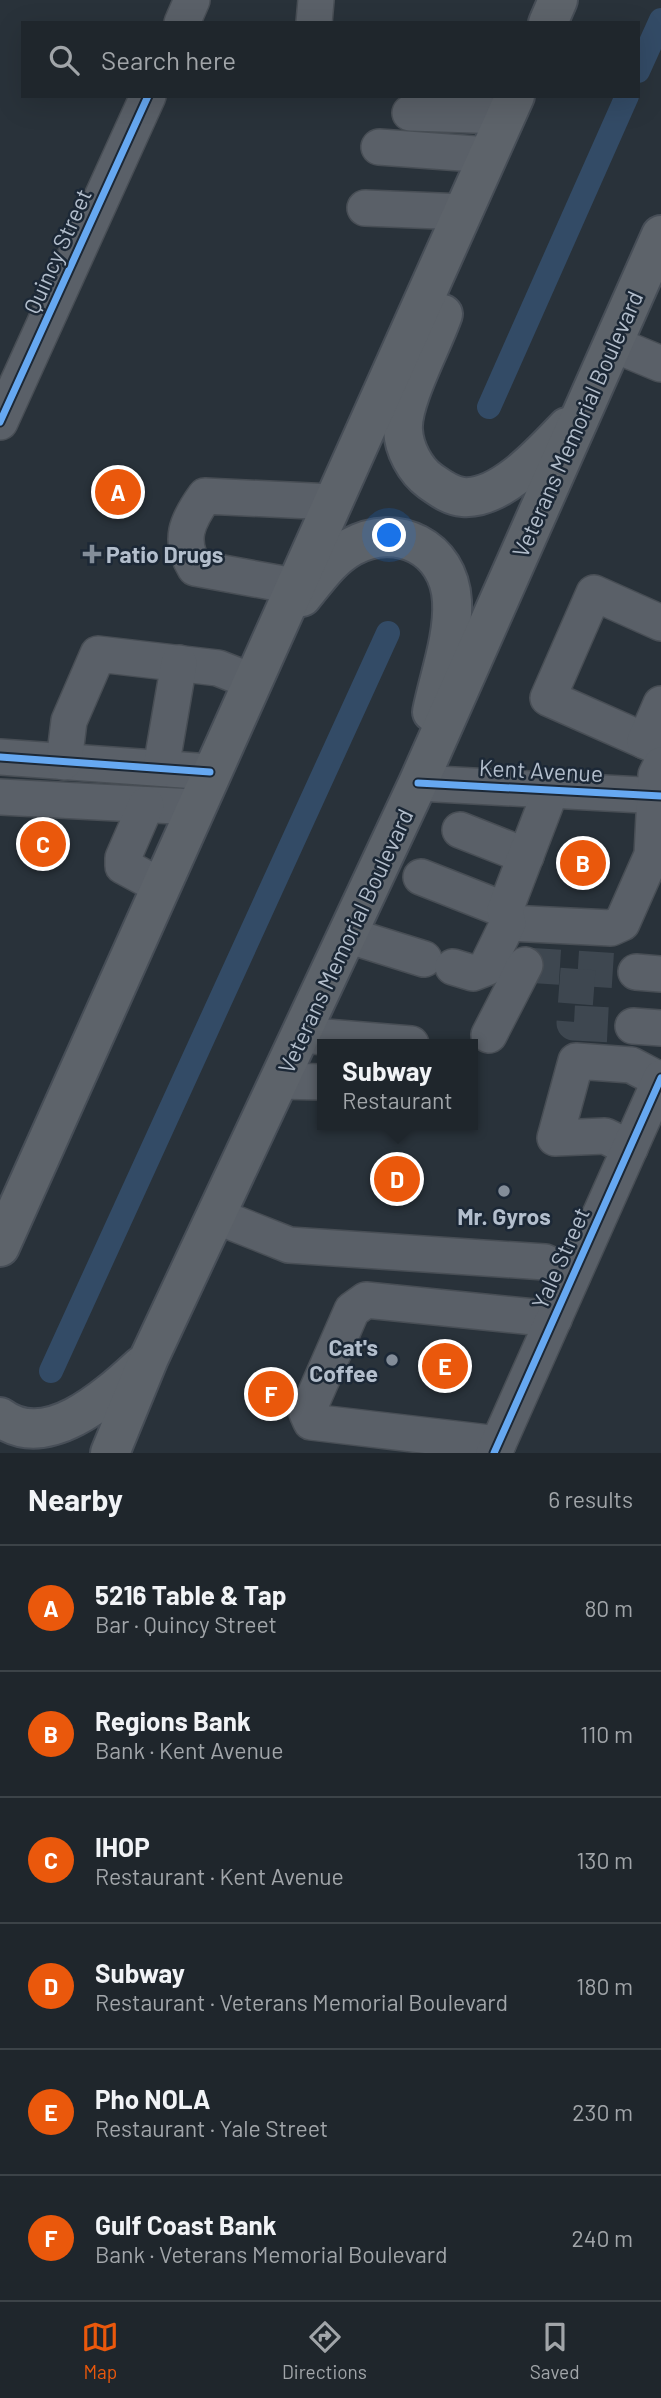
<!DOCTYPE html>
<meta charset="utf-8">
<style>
body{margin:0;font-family:Barlow,sans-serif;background:#2c3238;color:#f1f3f6}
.you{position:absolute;left:390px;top:536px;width:24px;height:24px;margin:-18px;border:5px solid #fff;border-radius:50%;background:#1a73e8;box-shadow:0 0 0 10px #1a73e833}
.badge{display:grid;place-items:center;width:46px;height:46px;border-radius:50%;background:#ea580c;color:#fff;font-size:23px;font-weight:700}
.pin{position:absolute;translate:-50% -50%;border:4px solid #fff;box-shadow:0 2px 7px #0006}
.popup{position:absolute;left:317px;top:1039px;width:161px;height:91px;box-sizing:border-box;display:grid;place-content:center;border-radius:0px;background:#1f262c;filter:drop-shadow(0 2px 5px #0005);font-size:23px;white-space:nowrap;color:#a1a5a9}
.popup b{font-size:26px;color:#f1f3f6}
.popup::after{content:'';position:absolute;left:50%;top:100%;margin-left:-14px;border:14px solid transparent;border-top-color:#1f262c}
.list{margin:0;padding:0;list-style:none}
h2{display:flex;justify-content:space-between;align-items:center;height:91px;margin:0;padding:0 28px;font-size:30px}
h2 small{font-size:23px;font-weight:400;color:#a1a5a9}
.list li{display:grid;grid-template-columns:46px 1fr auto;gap:21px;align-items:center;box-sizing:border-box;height:126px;padding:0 28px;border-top:2px solid #3c4348}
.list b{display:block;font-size:26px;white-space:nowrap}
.list p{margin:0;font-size:23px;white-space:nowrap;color:#a1a5a9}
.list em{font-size:23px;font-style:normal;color:#a1a5a9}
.icon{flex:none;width:38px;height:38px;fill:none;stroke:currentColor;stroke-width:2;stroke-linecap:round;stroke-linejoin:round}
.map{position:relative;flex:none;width:661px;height:1453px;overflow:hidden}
.search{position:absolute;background:#1f262c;box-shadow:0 7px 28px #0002;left:21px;right:21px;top:21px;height:77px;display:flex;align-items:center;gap:18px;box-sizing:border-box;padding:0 24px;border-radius:0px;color:#a1a5a9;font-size:26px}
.sheet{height:847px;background:#1f262c}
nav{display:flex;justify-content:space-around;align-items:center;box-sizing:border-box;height:98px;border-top:2px solid #3c4348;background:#1f262c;font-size:19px;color:#a1a5a9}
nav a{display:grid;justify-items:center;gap:4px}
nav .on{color:#ea580c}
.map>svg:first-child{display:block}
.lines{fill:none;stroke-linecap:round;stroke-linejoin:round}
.canal{stroke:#334b66;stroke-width:24}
.minor-tunnel{stroke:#3e4750;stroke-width:35;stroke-dasharray:35 18;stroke-linecap:butt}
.minor-casing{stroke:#484e55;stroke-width:38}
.major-casing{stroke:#474e57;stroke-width:42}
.minor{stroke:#5a6068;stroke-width:35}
.major{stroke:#5d636a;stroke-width:38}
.cycleway-casing{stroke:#1c2836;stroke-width:11}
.cycleway{stroke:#66a8f1;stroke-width:7}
.poi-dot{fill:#838d99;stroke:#1c2836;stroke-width:2.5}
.labels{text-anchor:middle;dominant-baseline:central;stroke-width:5;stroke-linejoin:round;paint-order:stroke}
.street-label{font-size:23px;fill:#b3becc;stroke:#1c2836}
.poi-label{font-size:23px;font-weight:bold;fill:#b3becc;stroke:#1c2836;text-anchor:start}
</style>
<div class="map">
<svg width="661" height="1453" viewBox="0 0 661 1453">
<rect width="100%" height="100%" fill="#29323a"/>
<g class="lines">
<g class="canal">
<path d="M638,71l23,-51"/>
<path d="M489,407l138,-311"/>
<path d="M51,1371l337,-738"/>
</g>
<g class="minor-tunnel">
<path d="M525,965l111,7"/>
<path d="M578,969l-4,54 59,3"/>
</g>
<defs>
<g id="minor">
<path d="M182,23l10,-23"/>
<path d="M314,23l2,-23"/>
<path d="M410,113l95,3"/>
<path d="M379,147l110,8"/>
<path d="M365,208l99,4"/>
<path d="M613,344l48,20"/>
<path d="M0,422l148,-326"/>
<path d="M294,586l-99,-18c-17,-28 -8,-47 10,-72l127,6"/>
<path d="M661,623l-67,-30 -46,105 113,50"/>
<path d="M645,741l16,-37"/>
<path d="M0,757l210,15"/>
<path d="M64,762l5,-41 29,-67 120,14 33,13"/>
<path d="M161,768l18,-105"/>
<path d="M418,783l243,13"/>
<path d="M0,797l195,10"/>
<path d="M146,805l-23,53v8l37,20"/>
<path d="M460,830l66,26"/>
<path d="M421,877l84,33"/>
<path d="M508,923l103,5 11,-5 30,-68 4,-80 5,-10"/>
<path d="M347,935l77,24"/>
<path d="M453,967l20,6 13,-5 22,-45 -3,-13 46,-120"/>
<path d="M636,972l25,2"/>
<path d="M633,1026l28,2"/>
<path d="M301,1035l110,9"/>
<path d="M489,1035l36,-70"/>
<path d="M279,1081l43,1"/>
<path d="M630,1148l-25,-12 -50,2 21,-77 55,4 29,15"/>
<path d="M216,1216l73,29 256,17 28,13"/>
<path d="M498,1444l-187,-22 -4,-9 45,-103 14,-10 188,19"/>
<path d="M494,1453l167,-375"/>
</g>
<g id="major">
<path d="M548,23l10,-23"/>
<path d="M443,314c-10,30 -42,87 -40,116 1,19 12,40 27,51 10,7 20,15 33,16 38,3 80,-45 104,-70"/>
<path d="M302,597c15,-18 28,-38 49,-50 46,-25 98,0 101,54 2,36 -13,76 -20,111"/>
<path d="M0,1247l515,-1151"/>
<path d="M0,1417c47,36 108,-21 141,-51"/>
<path d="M110,1453l39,-95 269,-575 243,-548"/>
</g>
</defs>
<use href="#minor" class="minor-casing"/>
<use href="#major" class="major-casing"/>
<use href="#minor" class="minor"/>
<use href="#major" class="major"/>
<defs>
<g id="cycleway">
<path d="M0,422l148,-326"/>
<path d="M0,757l210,15"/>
<path d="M418,783l243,13"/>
<path d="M494,1453l167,-375"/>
</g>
</defs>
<use href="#cycleway" class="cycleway-casing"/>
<use href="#cycleway" class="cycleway"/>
</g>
<g class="poi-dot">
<path d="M88.5 543.5h7v7h7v7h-7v7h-7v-7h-7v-7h7z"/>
<circle cx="504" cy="1191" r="7"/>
<circle cx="392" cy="1360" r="7"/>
</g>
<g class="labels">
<g class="street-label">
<text transform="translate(57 251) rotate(-66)">Quincy Street</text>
<text transform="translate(577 424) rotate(-66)">Veterans Memorial Boulevard</text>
<text transform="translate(541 770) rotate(3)">Kent Avenue</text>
<text transform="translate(345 941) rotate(-65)">Veterans Memorial Boulevard</text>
<text transform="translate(560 1258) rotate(-66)">Yale Street</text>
</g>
<g class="poi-label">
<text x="106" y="554">Patio Drugs</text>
<text x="504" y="1216" text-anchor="middle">Mr. Gyros</text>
<text x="378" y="1347" text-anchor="end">Cat's<tspan x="378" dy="26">Coffee</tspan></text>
</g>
</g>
</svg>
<div class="you"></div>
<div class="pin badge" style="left:118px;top:492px">A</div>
<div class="pin badge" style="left:583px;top:863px">B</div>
<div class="pin badge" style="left:43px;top:844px">C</div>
<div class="pin badge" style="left:397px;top:1179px">D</div>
<div class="popup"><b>Subway</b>Restaurant</div>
<div class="pin badge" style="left:445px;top:1366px">E</div>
<div class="pin badge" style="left:271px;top:1394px">F</div>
<div class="search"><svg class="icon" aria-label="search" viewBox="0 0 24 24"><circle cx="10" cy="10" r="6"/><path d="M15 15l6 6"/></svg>Search here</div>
</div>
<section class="sheet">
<h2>Nearby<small>6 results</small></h2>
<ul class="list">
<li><span class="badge">A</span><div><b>5216 Table &amp; Tap</b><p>Bar · Quincy Street</p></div><em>80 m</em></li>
<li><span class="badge">B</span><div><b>Regions Bank</b><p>Bank · Kent Avenue</p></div><em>110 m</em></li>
<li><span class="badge">C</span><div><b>IHOP</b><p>Restaurant · Kent Avenue</p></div><em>130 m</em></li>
<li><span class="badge">D</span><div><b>Subway</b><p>Restaurant · Veterans Memorial Boulevard</p></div><em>180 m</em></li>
<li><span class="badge">E</span><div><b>Pho NOLA</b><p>Restaurant · Yale Street</p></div><em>230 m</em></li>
<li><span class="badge">F</span><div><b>Gulf Coast Bank</b><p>Bank · Veterans Memorial Boulevard</p></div><em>240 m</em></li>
</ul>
</section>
<nav>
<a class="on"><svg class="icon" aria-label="map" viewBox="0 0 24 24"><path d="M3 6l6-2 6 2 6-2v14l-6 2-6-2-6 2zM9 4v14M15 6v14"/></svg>Map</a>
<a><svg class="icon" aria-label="directions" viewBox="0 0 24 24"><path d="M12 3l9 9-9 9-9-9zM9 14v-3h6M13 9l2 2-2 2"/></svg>Directions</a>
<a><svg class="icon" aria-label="saved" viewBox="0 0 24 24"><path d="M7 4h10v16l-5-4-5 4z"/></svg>Saved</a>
</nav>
